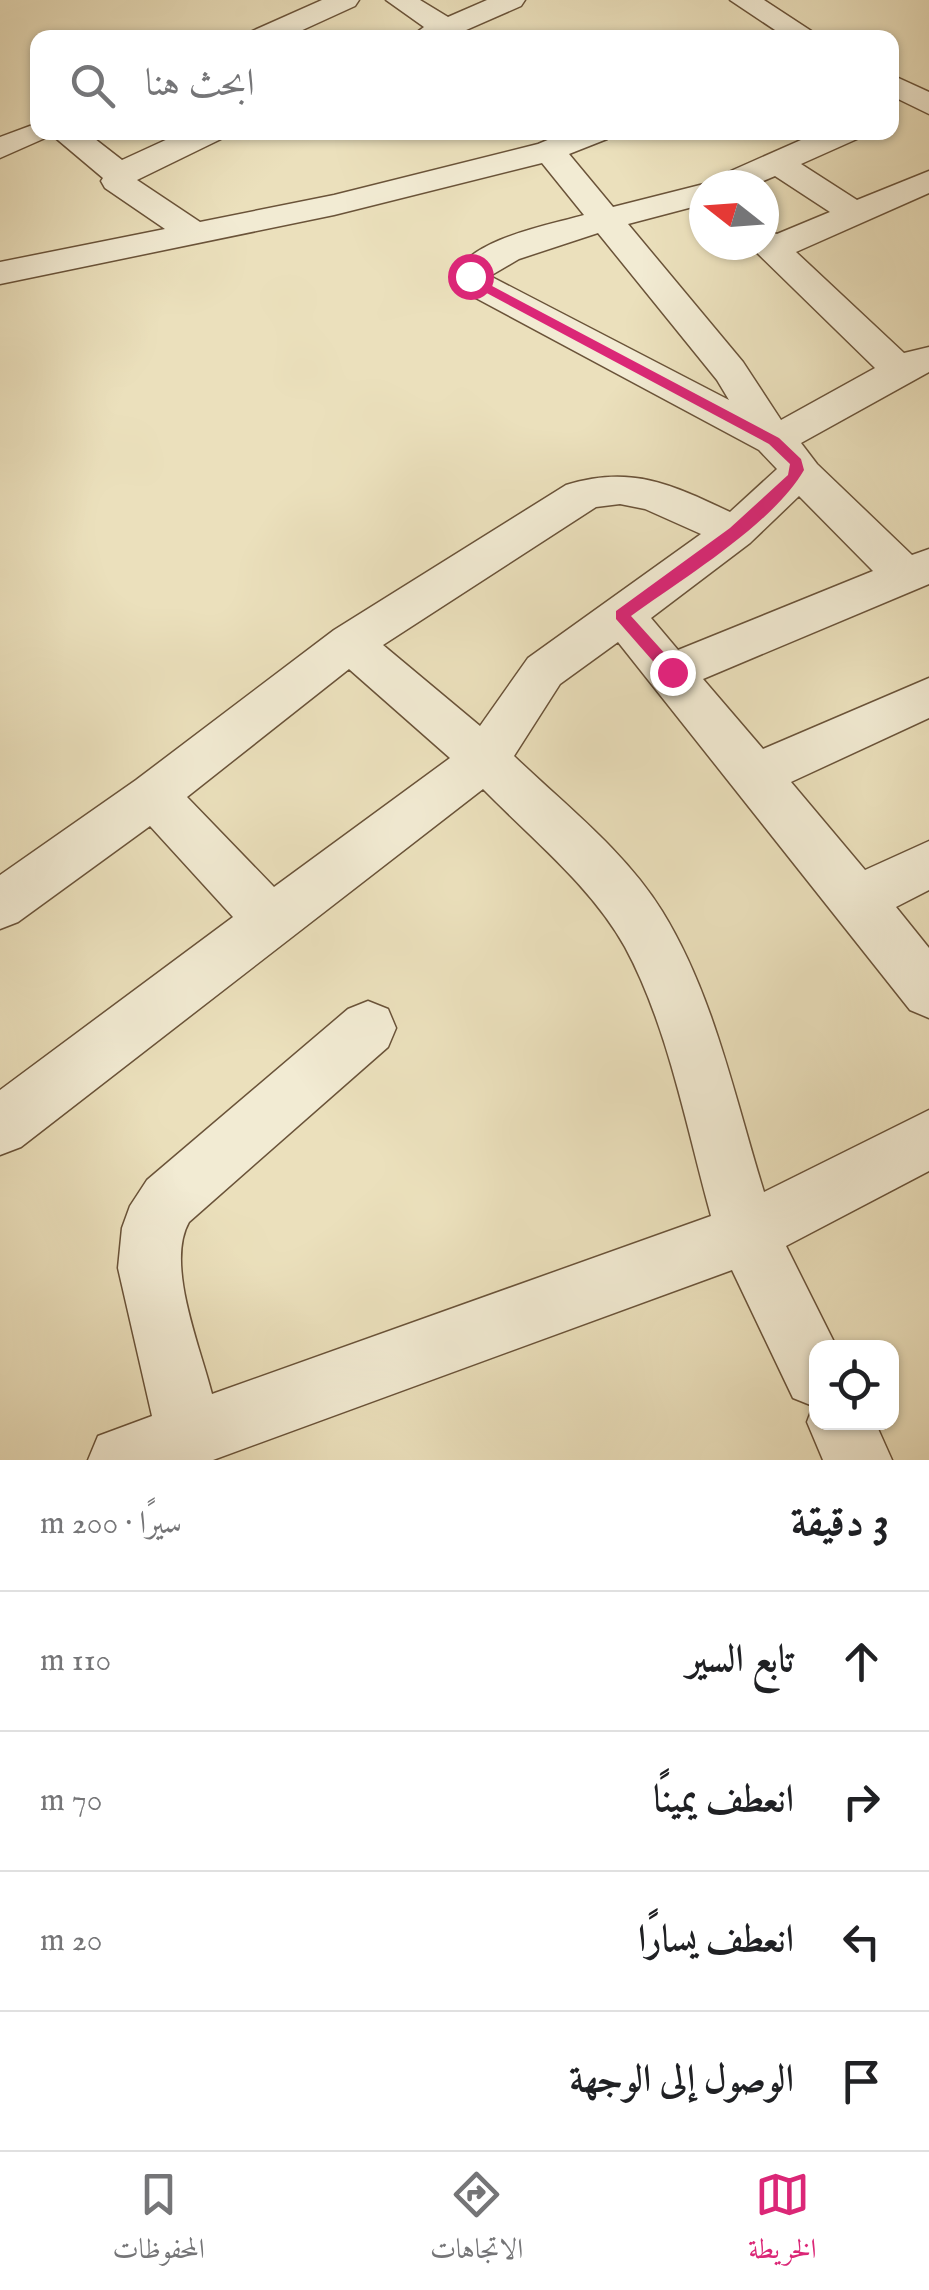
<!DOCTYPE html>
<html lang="ar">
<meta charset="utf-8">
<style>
body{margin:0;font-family:"IM FELL English",Amiri,serif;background:#f6f6f6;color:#202124;direction:rtl}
.controls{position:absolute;right:30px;bottom:30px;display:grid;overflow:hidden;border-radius:20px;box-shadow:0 2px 8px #0004}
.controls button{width:90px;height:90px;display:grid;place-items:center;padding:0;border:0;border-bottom:2px solid #e0e0e0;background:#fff;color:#202124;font:50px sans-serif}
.compass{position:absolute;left:689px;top:170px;width:90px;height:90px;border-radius:50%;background:#fff;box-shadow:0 2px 8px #0004;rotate:287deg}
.stop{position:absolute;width:30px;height:30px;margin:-22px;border:8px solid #db2777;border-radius:50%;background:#fff}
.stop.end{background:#db2777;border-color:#fff;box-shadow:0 2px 10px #0008}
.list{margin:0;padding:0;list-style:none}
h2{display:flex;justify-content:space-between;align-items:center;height:130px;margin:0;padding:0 40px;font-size:42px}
h2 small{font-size:32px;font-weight:400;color:#757577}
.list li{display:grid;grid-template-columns:65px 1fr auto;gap:30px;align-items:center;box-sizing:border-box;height:140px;padding:0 40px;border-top:2px solid #e0e0e0}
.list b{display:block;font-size:38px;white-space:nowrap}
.list em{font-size:32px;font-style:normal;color:#757577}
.icon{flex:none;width:55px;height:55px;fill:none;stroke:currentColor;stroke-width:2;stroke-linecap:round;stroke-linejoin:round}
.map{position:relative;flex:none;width:929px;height:1460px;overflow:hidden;direction:ltr}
.search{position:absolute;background:#fff;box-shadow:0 2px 8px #0004;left:30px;right:30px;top:30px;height:110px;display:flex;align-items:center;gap:25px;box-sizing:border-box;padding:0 35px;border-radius:20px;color:#757577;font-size:38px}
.sheet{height:690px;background:#fff}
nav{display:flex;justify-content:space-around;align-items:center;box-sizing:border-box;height:140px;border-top:2px solid #e0e0e0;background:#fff;font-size:28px;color:#757577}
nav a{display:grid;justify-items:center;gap:5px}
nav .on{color:#db2777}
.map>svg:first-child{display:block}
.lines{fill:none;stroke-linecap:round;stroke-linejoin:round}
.minor-casing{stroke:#6a5339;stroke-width:3}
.minor{fill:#f2ebd3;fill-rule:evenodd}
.route{fill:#db2777}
</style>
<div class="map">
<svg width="929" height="1460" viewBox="0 0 929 1460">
<rect width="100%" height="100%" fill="#ebe0bc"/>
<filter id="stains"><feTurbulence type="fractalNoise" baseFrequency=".002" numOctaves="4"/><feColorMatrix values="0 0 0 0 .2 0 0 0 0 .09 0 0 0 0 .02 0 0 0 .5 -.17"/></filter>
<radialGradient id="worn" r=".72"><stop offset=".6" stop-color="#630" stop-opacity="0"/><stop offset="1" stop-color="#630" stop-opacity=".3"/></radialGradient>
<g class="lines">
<defs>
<g id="minor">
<path d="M322,0h37l-4,6 -70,32h-39l4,-6z"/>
<path d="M386,0h34l28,17 39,-17h38l-4,6 -73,32h-39l15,-11z"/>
<path d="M730,0h34l58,38h-35z"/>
<path d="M892,75l37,17v22l-37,-18z"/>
<path d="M38,123v9h48l36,28 61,-28h42l-4,7 -84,41 63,42 134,-27 204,-51 29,-12h44l-4,7 -38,15 44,53 91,-23 4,1h-4v19l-76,20 115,138 38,58 94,-52 -126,-123h15v-15l13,4 53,-22 -55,-36 -21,9h-43l4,-7 104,-46h42l-4,7 -56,25 56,36 72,-29v22l-133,59 108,101 25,-6v25l-128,71 16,21 95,91 17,-6v35l-226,95 60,70 166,-71v40l-138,64 74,88 64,-29v49l-33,17 33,41v70l-19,-8 -292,-368 -58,42 -46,72c50,48 111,95 148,155 52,84 73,188 102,281l165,-82v61l-143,75 51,102h-21v74h59l17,38h-69l-16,-38 6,-16 -20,-8 -61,-128 -519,190h-125l10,-24 54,-20 -34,-148 4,-40 8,-22 17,-26 201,-171 20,-8 20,8 8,19 -8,19 -199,175c-24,42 12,127 23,172l499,-178c-24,-86 -43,-190 -86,-269 -33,-60 -94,-109 -142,-158l-462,358 -21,8v-65l233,-173 -83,-91 -132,96 -18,7v-54l136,-95 198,-150 232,-145c65,-20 105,-1 164,27l47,-43 -18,-19 -300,-161 -7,-14c26,-38 90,-48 132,-60l-42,-52 -208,52 -334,69v-22l165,-33 -60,-41 -4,-7 2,-3 -51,-43 -52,23v-21zM598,233l119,147 12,20 -239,-124 29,-17zM799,496l74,75 -195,79 -27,-32 99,-75zM620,504l25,5 56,25 -173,124 -48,68 -97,-81 213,-138zM349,669l101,89 -176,129 -87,-90z"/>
</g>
</defs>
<use href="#minor" class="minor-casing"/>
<use href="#minor" class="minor"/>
</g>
<path class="route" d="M466,273h8l3,5 302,160 22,21 3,11c-31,54 -122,109 -173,146l46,51v9h-11l-50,-57v-8l114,-83 58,-53 2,-11 -21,-20 -301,-161z"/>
<rect width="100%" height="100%" filter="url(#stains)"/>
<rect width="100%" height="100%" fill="url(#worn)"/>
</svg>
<div class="controls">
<button><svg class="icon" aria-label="locate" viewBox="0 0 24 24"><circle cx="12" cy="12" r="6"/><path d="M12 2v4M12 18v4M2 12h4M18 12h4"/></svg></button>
</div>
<svg class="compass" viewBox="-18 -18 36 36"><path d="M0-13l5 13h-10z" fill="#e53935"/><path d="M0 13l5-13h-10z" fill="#757577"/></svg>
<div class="stop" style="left:470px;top:276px"></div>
<div class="stop end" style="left:672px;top:672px"></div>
<div class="search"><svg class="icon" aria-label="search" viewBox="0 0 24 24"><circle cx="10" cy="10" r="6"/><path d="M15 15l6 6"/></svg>ابحث هنا</div>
</div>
<section class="sheet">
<h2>3 دقيقة<small>سيرًا · 200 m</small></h2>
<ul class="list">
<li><svg class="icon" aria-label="ahead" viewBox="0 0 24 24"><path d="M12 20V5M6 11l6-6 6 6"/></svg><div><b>تابع السير</b></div><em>110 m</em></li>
<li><svg class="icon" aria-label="right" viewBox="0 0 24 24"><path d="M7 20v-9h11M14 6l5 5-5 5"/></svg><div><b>انعطف يمينًا</b></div><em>70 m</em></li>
<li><svg class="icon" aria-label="left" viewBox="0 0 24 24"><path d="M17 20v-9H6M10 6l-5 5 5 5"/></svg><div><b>انعطف يسارًا</b></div><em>20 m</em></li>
<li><svg class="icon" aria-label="arrive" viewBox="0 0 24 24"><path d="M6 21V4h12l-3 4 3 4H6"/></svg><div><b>الوصول إلى الوجهة</b></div></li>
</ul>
</section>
<nav>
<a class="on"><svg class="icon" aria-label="map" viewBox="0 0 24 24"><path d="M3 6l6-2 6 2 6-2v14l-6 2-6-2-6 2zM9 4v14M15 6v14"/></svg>الخريطة</a>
<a><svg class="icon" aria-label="directions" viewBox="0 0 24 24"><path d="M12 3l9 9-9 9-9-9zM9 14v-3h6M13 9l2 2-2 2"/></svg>الاتجاهات</a>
<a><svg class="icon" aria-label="saved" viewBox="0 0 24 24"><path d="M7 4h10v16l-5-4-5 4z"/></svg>المحفوظات</a>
</nav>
